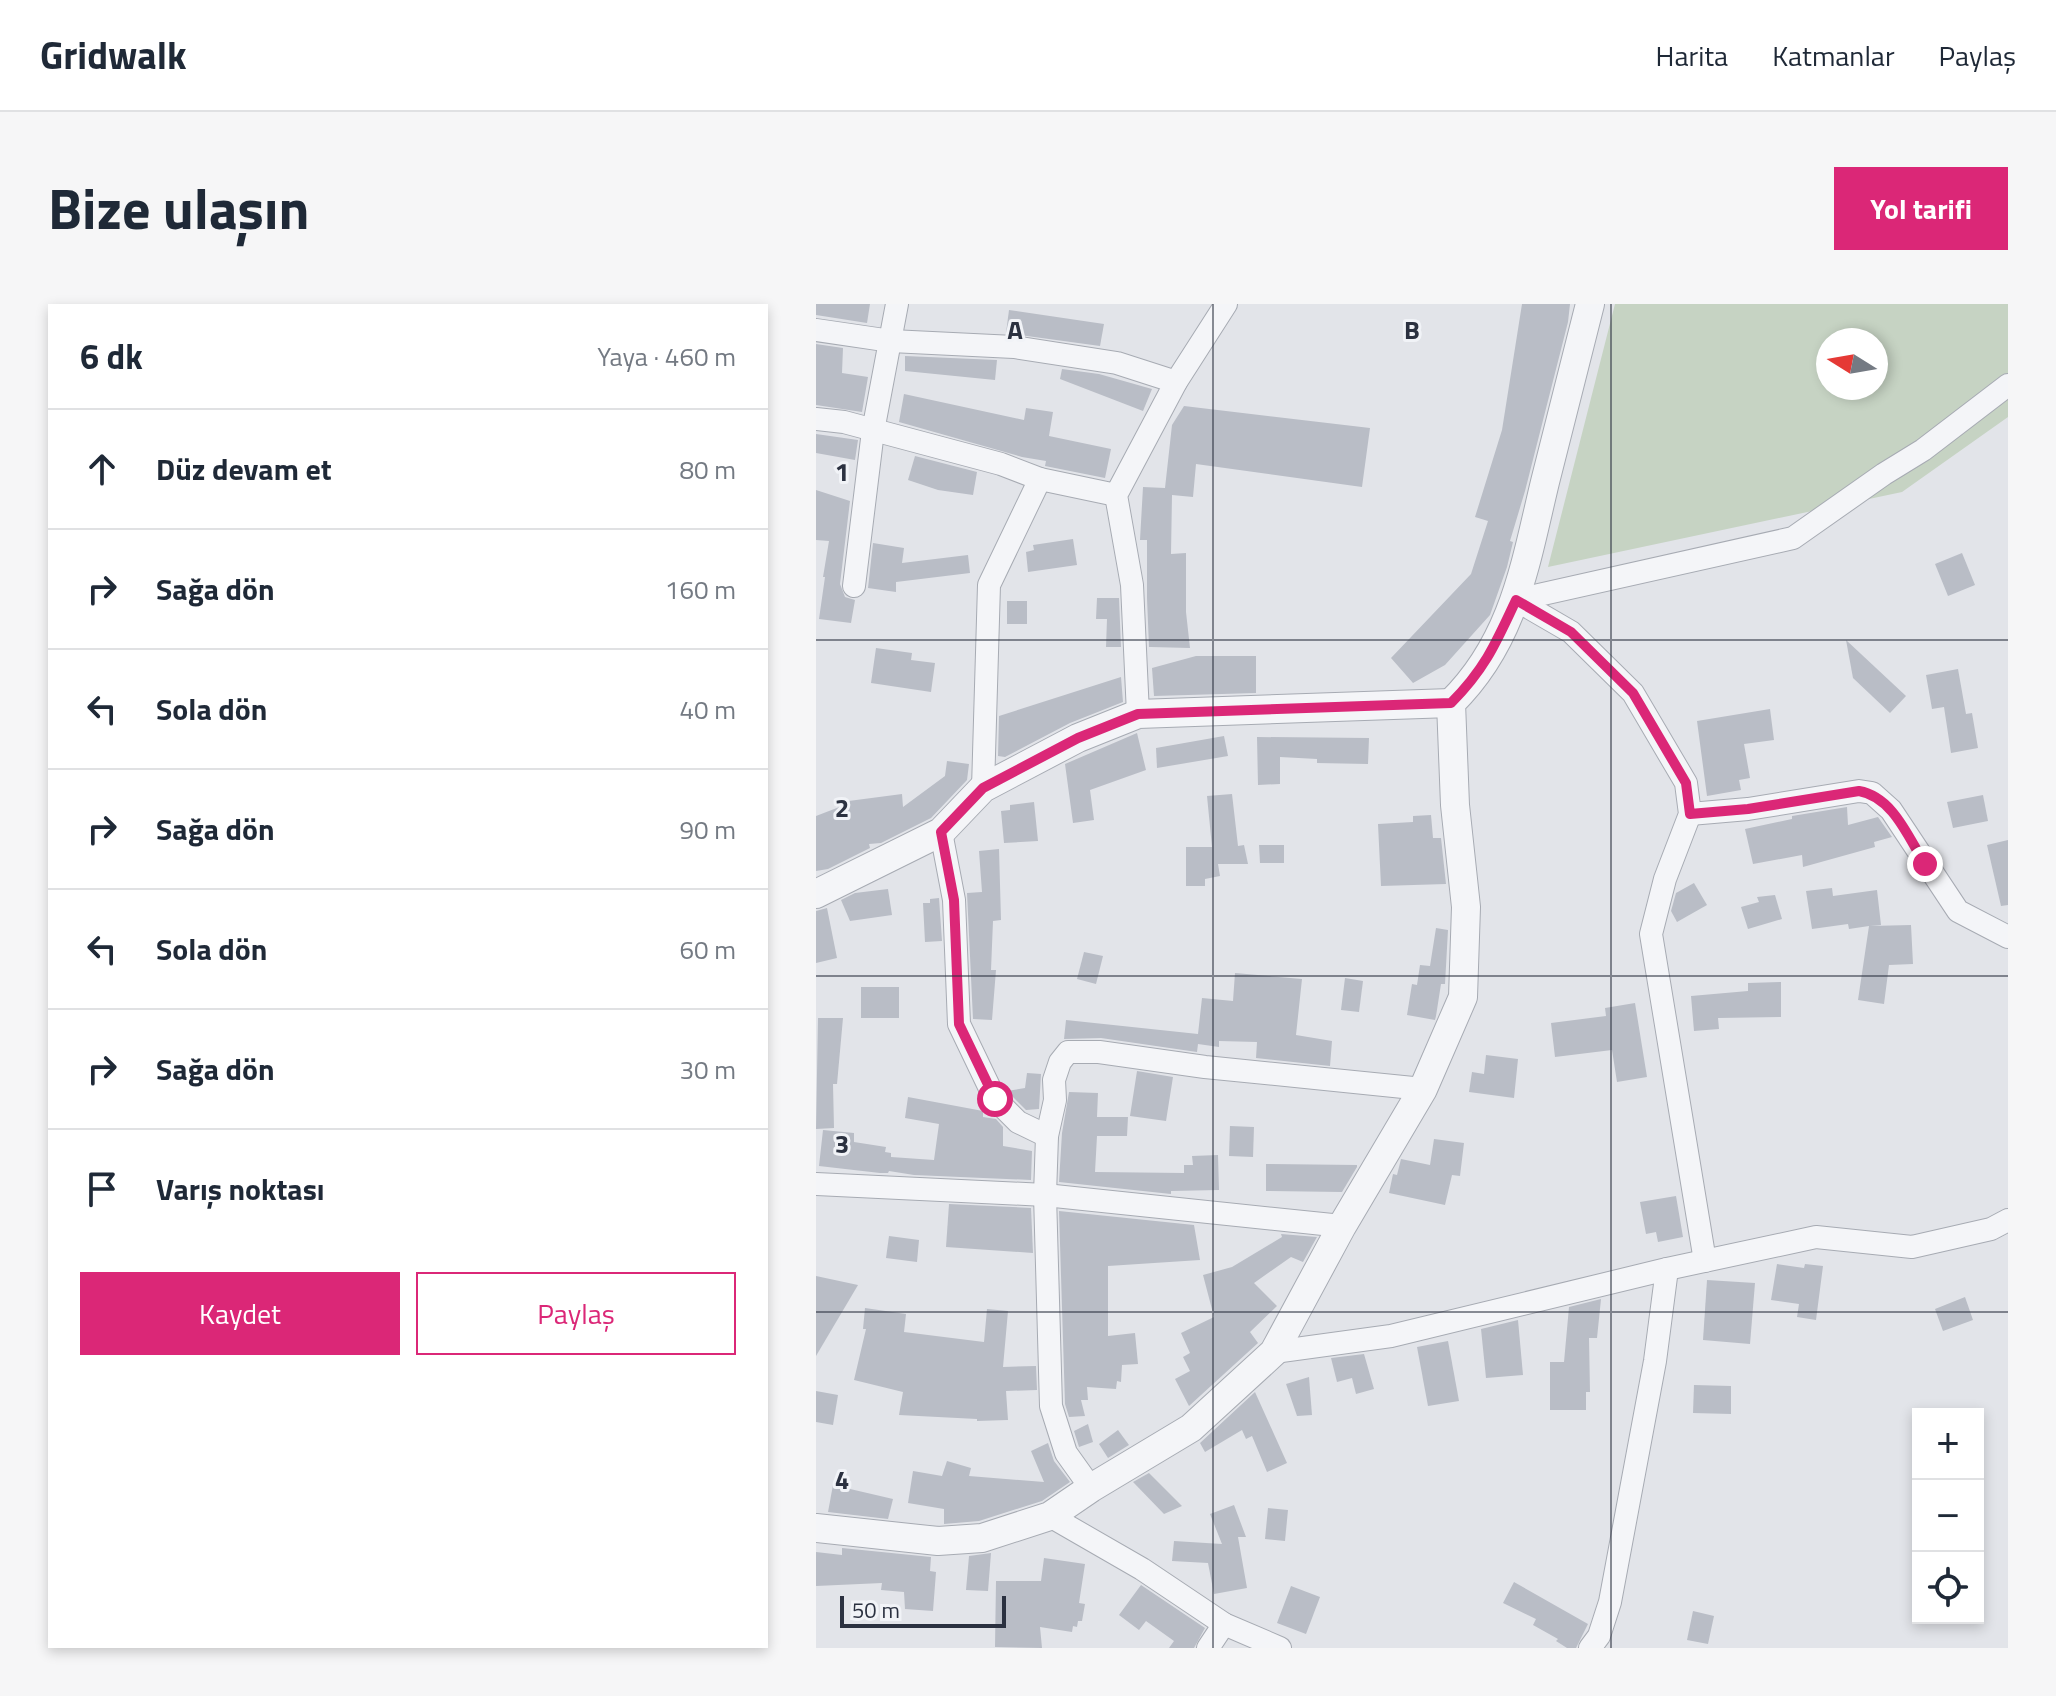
<!DOCTYPE html>
<html lang="tr">
<meta charset="utf-8">
<style>
body{margin:0;font-family:"Titillium Web",sans-serif;background:#f6f6f7;color:#1f2937}
.controls{position:absolute;right:24px;bottom:24px;display:grid;overflow:hidden;border-radius:0px;box-shadow:0 4px 12px #0003}
.controls button{width:72px;height:72px;display:grid;place-items:center;padding:0;border:0;border-bottom:2px solid #e0e1e3;background:#fff;color:#1f2937;font:40px sans-serif}
.compass{position:absolute;left:1000px;top:24px;width:72px;height:72px;border-radius:50%;background:#fff;box-shadow:0 4px 12px #0003;rotate:281deg}
.scale{position:absolute;left:24px;bottom:20px;width:166px;box-sizing:border-box;padding-left:8px;border:4px solid #2b3140;border-top:0;font-size:22px;line-height:28px;white-space:nowrap;color:#2b3140;-webkit-text-stroke:6px #f1f3f7;paint-order:stroke}
.stop{position:absolute;width:24px;height:24px;margin:-18px;border:6px solid #db2777;border-radius:50%;background:#fff}
.stop.end{background:#db2777;border-color:#fff;box-shadow:0 2px 8px #0008}
.list{margin:0;padding:0;list-style:none}
h2{display:flex;justify-content:space-between;align-items:center;height:104px;margin:0;padding:0 32px;font-size:34px}
h2 small{font-size:26px;font-weight:400;color:#747a83}
.list li{display:grid;grid-template-columns:52px 1fr auto;gap:24px;align-items:center;box-sizing:border-box;height:120px;padding:0 32px;border-top:2px solid #e0e1e3}
.list b{display:block;font-size:30px;white-space:nowrap}
.list em{font-size:26px;font-style:normal;color:#747a83}
.actions{display:flex;gap:16px;padding:24px 32px}
.actions a{flex:1;padding:18px 0;border:2px solid #db2777;border-radius:0px;text-align:center;font-size:28px;color:#db2777}
.actions .main{background:#db2777;color:#fff}
.icon{flex:none;width:44px;height:44px;fill:none;stroke:currentColor;stroke-width:2;stroke-linecap:round;stroke-linejoin:round}
.map{position:relative;flex:none;width:1192px;height:1344px;overflow:hidden;border-radius:0px}
header{display:flex;align-items:center;gap:48px;box-sizing:border-box;height:112px;padding:0 40px;background:#fff;border-bottom:2px solid #e0e1e3}
header strong{font-size:38px}
nav{display:flex;gap:44px;margin-inline-start:auto;font-size:28px}
.intro{display:flex;align-items:center;justify-content:space-between;box-sizing:border-box;height:192px;padding:0 48px}
h1{margin:0;font-size:56px}
.button{padding:20px 36px;border-radius:0px;background:#db2777;color:#fff;font-size:28px;font-weight:700}
main{display:flex;gap:48px;padding:0 48px}
aside{flex:1;background:#fff;border-radius:0px;box-shadow:0 4px 12px #0003}
.map>svg:first-child{display:block}
.green{fill:#c6d3c3;fill-rule:evenodd}
.building{fill:#b9bdc6}
.lines{fill:none;stroke-linecap:round;stroke-linejoin:round}
.minor-casing{stroke:#a7abb3;stroke-width:24}
.tertiary-casing{stroke:#a7abb3;stroke-width:30}
.minor{stroke:#f4f5f8;stroke-width:22}
.tertiary{stroke:#f4f5f8;stroke-width:28}
.route{stroke:#db2777;stroke-width:10}
.grid{fill:none;stroke:#2b3140;stroke-width:2;stroke-opacity:0.55}
.grid-label{font-size:26px;text-anchor:middle;font-weight:bold;fill:#2b3140;stroke:#f1f3f7;stroke-width:6;stroke-linejoin:round;paint-order:stroke}
</style>
<header>
<strong>Gridwalk</strong>
<nav><a>Harita</a><a>Katmanlar</a><a>Paylaş</a></nav>
</header>
<div class="intro"><h1>Bize ulaşın</h1><a class="button">Yol tarifi</a></div>
<main>
<aside>
<h2>6 dk<small>Yaya · 460 m</small></h2>
<ul class="list">
<li><svg class="icon" aria-label="ahead" viewBox="0 0 24 24"><path d="M12 20V5M6 11l6-6 6 6"/></svg><div><b>Düz devam et</b></div><em>80 m</em></li>
<li><svg class="icon" aria-label="right" viewBox="0 0 24 24"><path d="M7 20v-9h11M14 6l5 5-5 5"/></svg><div><b>Sağa dön</b></div><em>160 m</em></li>
<li><svg class="icon" aria-label="left" viewBox="0 0 24 24"><path d="M17 20v-9H6M10 6l-5 5 5 5"/></svg><div><b>Sola dön</b></div><em>40 m</em></li>
<li><svg class="icon" aria-label="right" viewBox="0 0 24 24"><path d="M7 20v-9h11M14 6l5 5-5 5"/></svg><div><b>Sağa dön</b></div><em>90 m</em></li>
<li><svg class="icon" aria-label="left" viewBox="0 0 24 24"><path d="M17 20v-9H6M10 6l-5 5 5 5"/></svg><div><b>Sola dön</b></div><em>60 m</em></li>
<li><svg class="icon" aria-label="right" viewBox="0 0 24 24"><path d="M7 20v-9h11M14 6l5 5-5 5"/></svg><div><b>Sağa dön</b></div><em>30 m</em></li>
<li><svg class="icon" aria-label="arrive" viewBox="0 0 24 24"><path d="M6 21V4h12l-3 4 3 4H6"/></svg><div><b>Varış noktası</b></div></li>
</ul>
<div class="actions"><a class="main">Kaydet</a><a>Paylaş</a></div>
</aside>
<div class="map">
<svg width="1192" height="1344" viewBox="0 0 1192 1344">
<rect width="100%" height="100%" fill="#e2e4e9"/>
<path class="green" d="M799,0h393v113l-106,75 -354,75zM1012,36h48v48h-48z"/>
<g class="building">
<path d="M0,0h54l-3,19 -51,-8z"/>
<path d="M706,0h48l-2,18 -43,169 -15,50 3,1 -6,25 -17,48 -45,50 -32,18 -22,-25 80,-84 17,-53 -13,-4 27,-87z"/>
<path d="M193,6l95,14 -4,22 -94,-13z"/>
<path d="M0,40l27,4 -1,25 26,4 -6,35 -46,-7z"/>
<path d="M89,52l92,4 -2,20 -90,-9z"/>
<path d="M246,65l37,5 53,15 -9,22 -83,-32z"/>
<path d="M88,90l120,26 2,-12 27,4 -4,24 62,13 -6,29 -60,-12 1,-5 -24,-4 -123,-35z"/>
<path d="M368,102l186,22 -8,59 -166,-23 -3,33 -21,-2 -1,59 15,-1v59l4,36 -39,-1h-2l-2,-49v-58h-7l3,-53 22,1 7,-63z"/>
<path d="M0,130l42,6 -3,20 -39,-7z"/>
<path d="M99,152l62,16 -4,23 -35,-5 -30,-10z"/>
<path d="M0,186l34,11 -10,83 5,13 10,3 -4,23 -32,-4 6,-42h-2l6,-36 -13,-1z"/>
<path d="M257,235l4,26 -49,7 -2,-20 8,-2 -1,-5z"/>
<path d="M57,239l31,5 -2,15 66,-8 2,18 -74,9v10l-28,-4z"/>
<path d="M1146,249l13,32 -27,11 -13,-32z"/>
<path d="M281,294h22l2,49h-15l1,-28h-11z"/>
<rect x="191" y="297" width="20" height="23"/>
<path d="M1030,336l60,56 -16,17 -37,-35z"/>
<path d="M60,344l36,5 -1,7 24,3 -4,29 -60,-9z"/>
<path d="M380,352h60v37l-102,3 -2,-28z"/>
<path d="M1142,365l8,45 6,-1 6,35 -27,5 -7,-46 -12,2 -6,-34z"/>
<path d="M305,373l2,25 -53,21 -65,34 -7,-1 1,-40z"/>
<path d="M954,405l4,31 -30,4 6,34 -11,2 2,10 -34,6 -10,-75z"/>
<path d="M321,429l9,37 -56,20 4,30 -21,3 -8,-59z"/>
<path d="M408,432l4,20 -71,12 -1,-20z"/>
<path d="M441,433l112,1 -1,26 -51,-1v-4l-37,-2v27l-22,1z"/>
<path d="M131,457l22,3 -2,16 -36,38 -50,25 -12,1 1,4 -42,21 -12,2v-55l26,-10 -1,-4 61,-8 1,13 42,-31z"/>
<path d="M416,490l6,52 6,-1 4,19h-30l2,12 -15,3v7h-19v-39h26l-5,-51z"/>
<path d="M1167,491l5,26 -35,7 -6,-26z"/>
<path d="M218,498l4,39 -34,2 -3,-32 9,-1v-5z"/>
<path d="M1031,503l1,18 30,-8 14,20 -18,5 1,5 -72,20 -1,-12 -49,9 -8,-35 47,-10v-3z"/>
<path d="M615,511l2,23h8l5,46 -65,2 -3,-62 35,-2v-6z"/>
<path d="M1192,536v65l-7,1 -14,-61z"/>
<path d="M443,541h25v18h-24z"/>
<path d="M183,545l2,71 -8,1 -2,49h5l-4,50 -19,-1 -6,-126 15,-1 -3,-41z"/>
<path d="M878,579l13,22 -30,17 -6,-11 5,-18z"/>
<path d="M1016,584l1,8 44,-6 4,35 -11,1 41,-1 2,39 -24,1 -5,39 -26,-4 11,-74 -20,3 -1,-5 -36,5 -6,-38z"/>
<path d="M72,585l4,26 -42,6 -9,-21 14,-7z"/>
<path d="M959,591l7,24 -34,10 -7,-22 18,-5 -2,-5z"/>
<path d="M123,594l3,43 -17,1 -2,-39h7v-4z"/>
<path d="M11,604l10,50 -21,5v-52z"/>
<path d="M620,624l12,2 -3,54h-4l-5,32 -1,4 -28,-5 5,-31 5,1 3,-20 10,1z"/>
<path d="M268,648l19,4 -7,28 -19,-5z"/>
<path d="M419,669l67,6 -6,56 36,6 -2,25 -74,-8 1,-16 -38,-1v6l-21,-3 -1,8 -96,-14 -37,1 2,-19 132,14 4,-36 31,3z"/>
<path d="M529,674l18,3 -4,31 -18,-2z"/>
<path d="M965,678v35l-63,1 1,11 -25,2 -3,-35 57,-5v-8z"/>
<rect x="45" y="683" width="38" height="31"/>
<path d="M819,699l12,74 -30,5 -5,-32 -57,7 -4,-34 55,-7 -1,-8z"/>
<path d="M2,714h25l-6,66h-4l1,44 -18,1z"/>
<path d="M670,751l32,4 -4,39 -45,-6 3,-20 12,2z"/>
<path d="M321,767l36,6 -7,44 -36,-5z"/>
<path d="M211,769l14,1 -2,35 -13,1 -19,-19 18,-3z"/>
<path d="M253,788l29,1 -1,24h31l-1,19h-30l-2,36 89,1v-8h9l-1,-9 26,-1 1,35 -48,1v3l-112,-12 3,-49z"/>
<path d="M92,793l75,14v6l13,2 7,8v19l29,5 -1,29 -117,-5 -25,-4 -1,2h-8l-61,-7 4,-36 31,3v9l32,5 -1,5 6,1v4l43,3 5,-36 -34,-6z"/>
<path d="M414,822l24,1 -1,30 -24,-1z"/>
<path d="M618,835l30,4 -4,33 -8,-1 -7,30 -56,-12 4,-19 4,1 4,-16 29,6z"/>
<path d="M450,860l91,1v2l-15,25 -76,-1z"/>
<path d="M860,892l7,41 -25,5 -2,-10 -10,2 -6,-32z"/>
<path d="M133,900l82,4 2,45 -87,-6z"/>
<path d="M243,907l135,14 6,35 -92,6v70l27,-3 3,31 -16,1 -1,17 -4,-1 -1,8 -29,-2 1,13h-7l4,16 -16,1 -4,-13z"/>
<path d="M465,930l36,3 -14,25 -12,-5 -37,26 23,23 -27,26 8,11 -69,63 -14,-27 15,-8 -7,-14 7,-4 -9,-20 33,-16 -11,-42 29,-8 50,-30z"/>
<path d="M73,932l30,4 -2,22 -31,-4z"/>
<path d="M961,960l27,4 1,-4 18,2 -7,54 -19,-3 2,-13 -28,-4z"/>
<path d="M0,972l42,9 -42,71z"/>
<path d="M891,976l48,3 -5,61 -47,-4z"/>
<path d="M1149,993l8,23 -30,11 -8,-22z"/>
<path d="M785,995l-4,39h-8l1,54h-4v18h-36v-48h14l5,-55z"/>
<path d="M49,1004l41,6 -2,18 80,10 3,-33 21,2 -5,56 33,-1 1,24 -31,1 2,29 -31,1v-2l-78,-4 4,-23 -49,-12 12,-51h-3z"/>
<path d="M702,1016l5,55 -37,3 -5,-49z"/>
<path d="M632,1037l11,60 -31,5 -11,-59z"/>
<path d="M548,1050l10,35 -18,5 -4,-16 -15,4 -6,-24z"/>
<path d="M493,1073l3,38 -15,1 -11,-32z"/>
<path d="M878,1081l37,1v28l-38,-1z"/>
<path d="M0,1087l22,4 -5,30 -17,-3z"/>
<path d="M439,1088l32,71 -20,9 -15,-36 -6,3 -4,-9 -37,22 -5,-9z"/>
<path d="M272,1120l5,18 -14,5 -5,-16z"/>
<path d="M302,1126l11,15 -21,13 -9,-14z"/>
<path d="M232,1139l6,18 16,21 -28,19 -63,20 -35,3v-15l-36,-6 5,-32 29,5 5,-15 24,7 -2,8 75,6 -13,-31z"/>
<path d="M333,1169l33,33 -18,8 -31,-32z"/>
<path d="M17,1181l60,14 -5,20 -60,-7z"/>
<path d="M418,1201l12,32h-8l9,51 -33,6 -6,-31 -36,-2 2,-20 48,3 -12,-30z"/>
<path d="M452,1204l20,2 -3,31 -20,-2z"/>
<path d="M26,1244l89,9 -1,14 6,1 -3,39 -28,-2 -1,-17 -23,-2 1,-7 -66,3v-34l26,3z"/>
<path d="M175,1249l-3,38 -22,-1 3,-34z"/>
<path d="M228,1254l41,6 -6,39 6,1 -3,17h-4l-1,6 -4,-1 -1,6 -32,-5 2,21 -47,-1 1,-66h45z"/>
<path d="M698,1278l74,42 -12,24h-9l-11,-7 2,-2 -25,-14 3,-6 -33,-16z"/>
<path d="M325,1281l64,43 -11,20h-25l5,-7 -28,-20 -7,9 -20,-15z"/>
<path d="M475,1282l29,11 -14,37 -29,-11z"/>
<path d="M877,1307l21,5 -6,28 -21,-4z"/>
</g>
<g class="lines">
<defs>
<g id="minor">
<path d="M0,26l75,11 123,6 103,16 59,19"/>
<path d="M0,115l28,3 157,42 39,15 76,16"/>
<path d="M38,282l19,-155 24,-127"/>
<path d="M700,296l55,32 62,61 53,90 4,31 -25,65 -14,55 54,327"/>
<path d="M700,296l277,-62 91,-64 39,-24 85,-65"/>
<path d="M322,410l-6,-129 -16,-90 60,-113 50,-78"/>
<path d="M167,484l6,-203 51,-106"/>
<path d="M874,510l58,-5 111,-18 13,2 19,17 67,101 50,26"/>
<path d="M125,528l13,68 5,124 36,75 23,23 29,14"/>
<path d="M0,880l229,11 297,31"/>
<path d="M458,1048l117,-16 276,-67 149,-32 96,10 79,-18 17,-9"/>
<path d="M275,1184l-25,-35 -15,-47 -6,-211 2,-59 8,-36 -1,-20 6,-18 8,-10h31l106,15 218,22"/>
<path d="M234,1212l92,53 82,55 56,24"/>
<path d="M392,1344l16,-24"/>
<path d="M774,1344l9,-12 11,-34 45,-241 12,-92"/>
</g>
<g id="tertiary">
<path d="M0,590l125,-62 42,-44 95,-50 60,-24 313,-11"/>
<path d="M0,1224l122,13 44,-3 68,-22 41,-28 100,-60 83,-76 68,-126 81,-137 40,-92 3,-90 -11,-102 -4,-102c63,-62 74,-138 94,-221 15,-59 30,-119 45,-178"/>
</g>
</defs>
<use href="#minor" class="minor-casing"/>
<use href="#tertiary" class="tertiary-casing"/>
<use href="#minor" class="minor"/>
<use href="#tertiary" class="tertiary"/>
</g>
<g class="lines">
<path class="route" d="M179,795l-36,-75 -5,-124 -13,-68 42,-44 95,-50 60,-24 313,-11c34,-34 45,-60 65,-103l55,32 62,61 53,90 4,31 58,-5 111,-18c34,6 49,46 66,73"/>
</g>
<path class="grid" d="M397,0v1344M795,0v1344M0,336h1192M0,672h1192M0,1008h1192"/>
<g class="grid-label">
<text x="199" y="35">A</text>
<text x="596" y="35">B</text>
<text x="26" y="177">1</text>
<text x="26" y="513">2</text>
<text x="26" y="849">3</text>
<text x="26" y="1185">4</text>
</g>
</svg>
<div class="controls">
<button>+</button>
<button>−</button>
<button><svg class="icon" aria-label="locate" viewBox="0 0 24 24"><circle cx="12" cy="12" r="6"/><path d="M12 2v4M12 18v4M2 12h4M18 12h4"/></svg></button>
</div>
<svg class="compass" viewBox="-18 -18 36 36"><path d="M0-13l5 13h-10z" fill="#e53935"/><path d="M0 13l5-13h-10z" fill="#747a83"/></svg>
<div class="scale">50 m</div>
<div class="stop" style="left:179px;top:795px"></div>
<div class="stop end" style="left:1109px;top:560px"></div>
</div>
</main>
